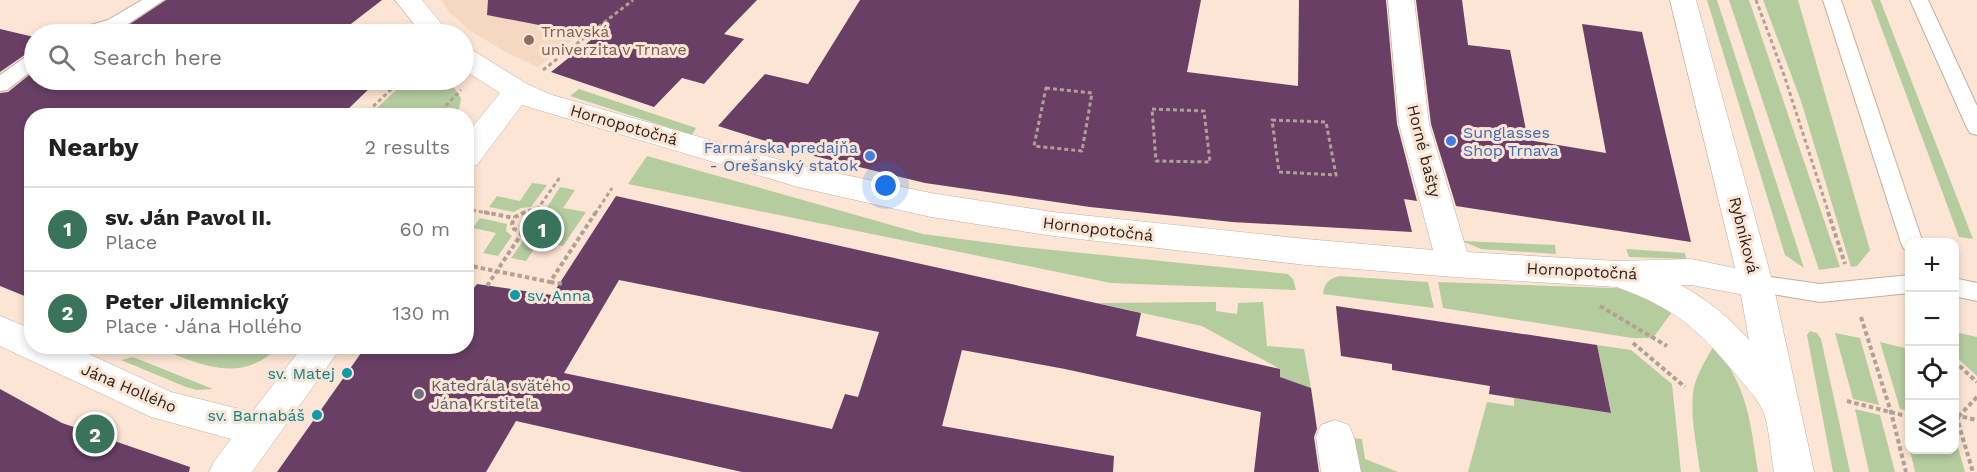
<!DOCTYPE html>
<meta charset="utf-8">
<style>
body{margin:0;font-family:"Work Sans",sans-serif;background:#f6f6f6;color:#222}
.controls{position:absolute;right:18px;bottom:18px;display:grid;overflow:hidden;border-radius:12px;box-shadow:0 3px 9px #0003}
.controls button{width:54px;height:54px;display:grid;place-items:center;padding:0;border:0;border-bottom:2px solid #e0e0e0;background:#fff;color:#222;font:30px sans-serif}
.you{position:absolute;left:886px;top:186px;width:21px;height:21px;margin:-15px;border:4px solid #fff;border-radius:50%;background:#1a73e8;box-shadow:0 0 0 9px #1a73e833}
.badge{display:grid;place-items:center;width:39px;height:39px;border-radius:50%;background:#39735b;color:#fff;font-size:20px;font-weight:700}
.pin{position:absolute;translate:-50% -50%;border:3px solid #fff;box-shadow:0 2px 6px #0006}
.list{margin:0;padding:0;list-style:none}
h2{display:flex;justify-content:space-between;align-items:center;height:78px;margin:0;padding:0 24px;font-size:26px}
h2 small{font-size:20px;font-weight:400;color:#767676}
.list li{display:grid;grid-template-columns:39px 1fr auto;gap:18px;align-items:center;box-sizing:border-box;height:84px;padding:0 24px;border-top:2px solid #e0e0e0}
.list b{display:block;font-size:22px;white-space:nowrap}
.list p{margin:0;font-size:20px;white-space:nowrap;color:#767676}
.list em{font-size:20px;font-style:normal;color:#767676}
.icon{flex:none;width:33px;height:33px;fill:none;stroke:currentColor;stroke-width:2;stroke-linecap:round;stroke-linejoin:round}
.map{position:relative;flex:none;width:1977px;height:472px;overflow:hidden}
.search{position:absolute;background:#fff;box-shadow:0 3px 9px #0003;left:24px;top:24px;width:450px;height:66px;display:flex;align-items:center;gap:15px;box-sizing:border-box;padding:0 21px;border-radius:33px;color:#767676;font-size:22px}
.panel{position:absolute;background:#fff;box-shadow:0 3px 9px #0003;left:24px;top:108px;width:450px;height:246px;border-radius:24px}
.map>svg:first-child{display:block}
.built{fill:#f5d7c2}
.green{fill:#b5cc9f}
.building{fill:#693f66;fill-rule:evenodd}
.lines{fill:none;stroke-linecap:round;stroke-linejoin:round}
.lane-casing{stroke:#c4ae9e;stroke-width:2}
.street-casing{stroke:#c4ae9e;stroke-width:1}
.secondary-casing{stroke:#c4ae9e;stroke-width:1}
.path-far1{stroke:#b2a093;stroke-width:3;stroke-dasharray:4 3;stroke-linecap:butt}
.path{stroke:#b2a093;stroke-width:4;stroke-dasharray:4.5 3;stroke-linecap:butt}
.lane{fill:#fff;fill-rule:evenodd}
.street{fill:#fff;fill-rule:evenodd}
.secondary{fill:#fff;fill-rule:evenodd}
.education-dot{fill:#8d6e63;stroke:#fce5d4;stroke-width:2}
.shop-dot{fill:#3f7fe0;stroke:#fce5d4;stroke-width:2}
.culture-dot{fill:#0f9aa8;stroke:#fce5d4;stroke-width:2}
.worship-dot{fill:#6b7280;stroke:#fce5d4;stroke-width:2}
.labels{text-anchor:middle;dominant-baseline:central;stroke-width:6;stroke-linejoin:round;paint-order:stroke}
.education-label{font-size:16px;fill:#785e54;stroke:#fce5d4;text-anchor:start}
.street-label{font-size:16px;fill:#271f19;stroke:#fce5d4}
.shop-label{font-size:16px;fill:#366cbe;stroke:#fce5d4;text-anchor:start}
.culture-label{font-size:16px;fill:#0d838f;stroke:#fce5d4;text-anchor:end}
.worship-label{font-size:16px;fill:#5b616d;stroke:#fce5d4;text-anchor:start}
</style>
<div class="map">
<svg width="1977" height="472" viewBox="0 0 1977 472">
<rect width="100%" height="100%" fill="#fce5d4"/>
<path class="built" d="M441,0h182l-85,67 -34,-16 -35,-21 -20,-18z"/>
<g class="green">
<path d="M1707,0h10l87,268 -19,-13z"/>
<path d="M1729,0h20l91,267 -21,3z"/>
<path d="M1763,0h35l72,250 -13,16 -6,1 -50,-166z"/>
<path d="M1871,0h9l93,239 -14,-2z"/>
<path d="M407,80h42l12,18 -3,17h-89z"/>
<path d="M579,89l117,39 -4,7 -122,-39z"/>
<path d="M647,156l276,78 91,12 274,28 5,5 3,11 -185,-7 -483,-99z"/>
<path d="M532,183l15,2 -16,22 -10,1 -7,4 -25,-5 8,-11 23,5z"/>
<path d="M560,187l15,3 -12,18 23,4 -23,34 -24,-4 -13,19 -15,-3 14,-20c15,-2 27,-9 26,-25l-5,-4z"/>
<path d="M480,218l27,6 -1,7 6,5 -14,20 -15,-3 13,-20 -23,-5z"/>
<path d="M1462,241l93,4 1,9 -75,-5z"/>
<path d="M1626,249l59,4 1,6 -57,-2z"/>
<path d="M1339,276l89,6 6,26 -111,-14c1,-11 6,-15 16,-18z"/>
<path d="M1438,282l203,7 34,19 -22,30h-21l-189,-30z"/>
<path d="M1216,302v9l21,3 1,-11 25,-1 4,44 37,3 7,39 -31,-11v-8l-78,-43 -105,-23z"/>
<path d="M1810,331l7,2 4,6 29,133h-17l-26,-137z"/>
<path d="M1955,332l22,5v39l-22,-20z"/>
<path d="M1835,333l25,5 19,67 -26,-6z"/>
<path d="M1880,342l29,7v62l-9,-2z"/>
<path d="M1597,345l34,5 41,34 9,88h-213l19,-70 27,4v-8l97,15z"/>
<path d="M1714,345c34,43 36,75 44,127h-58c-3,-27 -11,-58 -6,-85 4,-15 13,-29 20,-42z"/>
<path d="M155,347h123c-38,39 -80,16 -123,0z"/>
<path d="M133,357l80,32 -16,1 -11,-3 -65,-27z"/>
<path d="M1855,409l25,6 15,57h-26z"/>
<path d="M1335,437l27,2 3,20 33,13h-76z"/>
<path d="M1955,437l10,35h-50l-5,-22h44z"/>
</g>
<g class="building">
<path d="M166,0h216l-44,34h-223z"/>
<path d="M488,0h269l-33,34 20,5 -40,45 -22,-6 -28,29 -103,-35 45,-36 -109,-21z"/>
<path d="M860,0h341l-14,72 111,14 1,-86h87l11,124 20,77 -13,-2 8,33 -180,-10 -142,-15 -165,-24 -111,-27 -96,-30 47,-52 43,10z"/>
<path d="M1416,0h46l6,45 42,5 18,90 78,13 -24,-129 60,8 49,210 -235,-36 -25,-82z"/>
<path d="M0,29l34,8v15l-8,2 -26,18z"/>
<path d="M34,71v9h344l-37,36h-309v183l-32,-13v-193l8,-1z"/>
<path d="M616,196l525,117 -5,23 144,33v8l31,11 6,41 -3,8 5,35h-65l7,-60 -196,-43 -103,-19 -20,76 172,30 -1,16h-371l-226,-51 -30,51h-209l89,-126h100v-48l11,-14 75,11zM619,280l260,52 -21,65 -13,-3 -13,35 -268,-56z"/>
<path d="M1336,306l261,39 14,68 -122,-19 1,-8 -98,-16v-6l-51,-8z"/>
<path d="M0,389l62,34 128,44 -1,5h-189z"/>
</g>
<g class="lines">
<defs>
<g id="lane">
<path d="M142,0h22l-42,28 -23,6h-28l2,-4 35,-10z"/>
<path d="M1823,0h18l82,243h-13v8l-6,-2 -3,-6z"/>
<path d="M1910,0h18l49,106v29l-7,-2 -3,-5z"/>
<path d="M34,54v15l-27,21 -7,1v-16l27,-19z"/>
<path d="M1756,275l64,9 90,-9v18l-90,9 -72,-12 -4,-6 4,-6z"/>
<path d="M1954,278l23,5v18l-23,-5z"/>
</g>
<g id="street">
<path d="M395,0h27l28,34h-28z"/>
<path d="M1388,0h26l15,124 38,128 150,9 74,-2 77,16 5,9 -5,9 -12,4 -65,-12 -74,2 -163,-10 -148,-12 -253,-29 -122,-19 -133,-30 -276,-82 -45,60 -11,3v-33l34,-42 -36,-23v-22l10,3 53,33 25,11 246,70 133,28 122,19 253,27 127,11 -34,-126z"/>
<path d="M0,316l32,13v17h40l99,46 81,20 51,-66h39l-90,126h-43l6,-12 16,-21 -80,-22 -151,-71z"/>
<path d="M1335,420l14,5 5,12 7,35h-40l-5,-35 5,-12z"/>
</g>
<path id="secondary" d="M1670,0h26l77,284 41,188h-40c-3,-16 -5,-50 -12,-63 -5,-11 -17,-23 -25,-33 -42,-52 -69,-72 -132,-93l-5,-9 5,-9c15,-5 26,0 40,5 42,14 75,37 104,70l-10,-56z"/>
</defs>
<use href="#lane" class="lane-casing"/>
<use href="#street" class="street-casing"/>
<use href="#secondary" class="secondary-casing"/>
<g class="path-far1">
<path d="M1756,0l28,75 45,139"/>
<path d="M543,70l90,-70"/>
<path d="M1046,88l46,5 -10,58 -48,-5z"/>
<path d="M1152,109l52,2 6,51 -54,-1z"/>
<path d="M363,116l38,-36"/>
<path d="M436,116l25,-26"/>
<path d="M1272,120l54,2 10,53 -57,-3z"/>
<path d="M472,210l20,4"/>
<path d="M537,210l23,-33"/>
<path d="M522,214l8,-4 13,4"/>
<path d="M595,214l17,-26"/>
</g>
<g class="path">
<path d="M484,212l30,6"/>
<path d="M525,212l-10,5 -3,7 2,5c13,6 24,2 31,-11l-2,-5 -3,-1"/>
<path d="M1828,212l17,52"/>
<path d="M466,265l84,17 46,-70"/>
<path d="M550,282l13,2"/>
<path d="M487,286l35,-53"/>
<path d="M1600,306l67,40"/>
<path d="M1861,317l30,95 15,60"/>
<path d="M1633,343l52,44"/>
<path d="M1954,361l23,21"/>
<path d="M1977,397l-18,19 18,4"/>
<path d="M1847,401l63,16"/>
<path d="M1954,401l6,28"/>
<path d="M1954,428l6,1 13,43"/>
</g>
<use href="#lane" class="lane"/>
<use href="#street" class="street"/>
<use href="#secondary" class="secondary"/>
</g>
<circle class="education-dot" cx="529" cy="40" r="6"/>
<g class="shop-dot">
<circle cx="1451" cy="141" r="6"/>
<circle cx="870" cy="156" r="6"/>
</g>
<g class="culture-dot">
<circle cx="515" cy="295" r="6"/>
<circle cx="347" cy="373" r="6"/>
<circle cx="317" cy="415" r="6"/>
</g>
<circle class="worship-dot" cx="419" cy="394" r="6"/>
<g class="labels">
<g class="education-label">
<text x="541" y="31">Trnavská<tspan x="541" dy="18">univerzita v Trnave</tspan></text>
</g>
<g class="street-label">
<text transform="translate(624 125) rotate(16)">Hornopotočná</text>
<text transform="translate(1424 151) rotate(76)">Horné bašty</text>
<text transform="translate(1098 229) rotate(7)">Hornopotočná</text>
<text transform="translate(1744 235) rotate(76)">Rybníková</text>
<text transform="translate(1582 271) rotate(3)">Hornopotočná</text>
<text transform="translate(129 388) rotate(23)">Jána Hollého</text>
</g>
<g class="shop-label">
<text x="1463" y="132">Sunglasses<tspan x="1463" dy="18">Shop Trnava</tspan></text>
<text x="858" y="147" text-anchor="end">Farmárska predajňa<tspan x="858" dy="18">- Orešanský statok</tspan></text>
</g>
<g class="culture-label">
<text x="527" y="295" text-anchor="start">sv. Anna</text>
<text x="335" y="373">sv. Matej</text>
<text x="305" y="415">sv. Barnabáš</text>
</g>
<g class="worship-label">
<text x="431" y="385">Katedrála svätého<tspan x="431" dy="18">Jána Krstiteľa</tspan></text>
</g>
</g>
</svg>
<div class="controls">
<button>+</button>
<button>−</button>
<button><svg class="icon" aria-label="locate" viewBox="0 0 24 24"><circle cx="12" cy="12" r="6"/><path d="M12 2v4M12 18v4M2 12h4M18 12h4"/></svg></button>
<button><svg class="icon" aria-label="layers" viewBox="0 0 24 24"><path d="M12 4l9 5-9 5-9-5zM3 14l9 5 9-5"/></svg></button>
</div>
<div class="you"></div>
<div class="pin badge" style="left:542px;top:229px">1</div>
<div class="pin badge" style="left:95px;top:434px">2</div>
<div class="search"><svg class="icon" aria-label="search" viewBox="0 0 24 24"><circle cx="10" cy="10" r="6"/><path d="M15 15l6 6"/></svg>Search here</div>
<section class="panel">
<h2>Nearby<small>2 results</small></h2>
<ul class="list">
<li><span class="badge">1</span><div><b>sv. Ján Pavol II.</b><p>Place</p></div><em>60 m</em></li>
<li><span class="badge">2</span><div><b>Peter Jilemnický</b><p>Place · Jána Hollého</p></div><em>130 m</em></li>
</ul>
</section>
</div>
